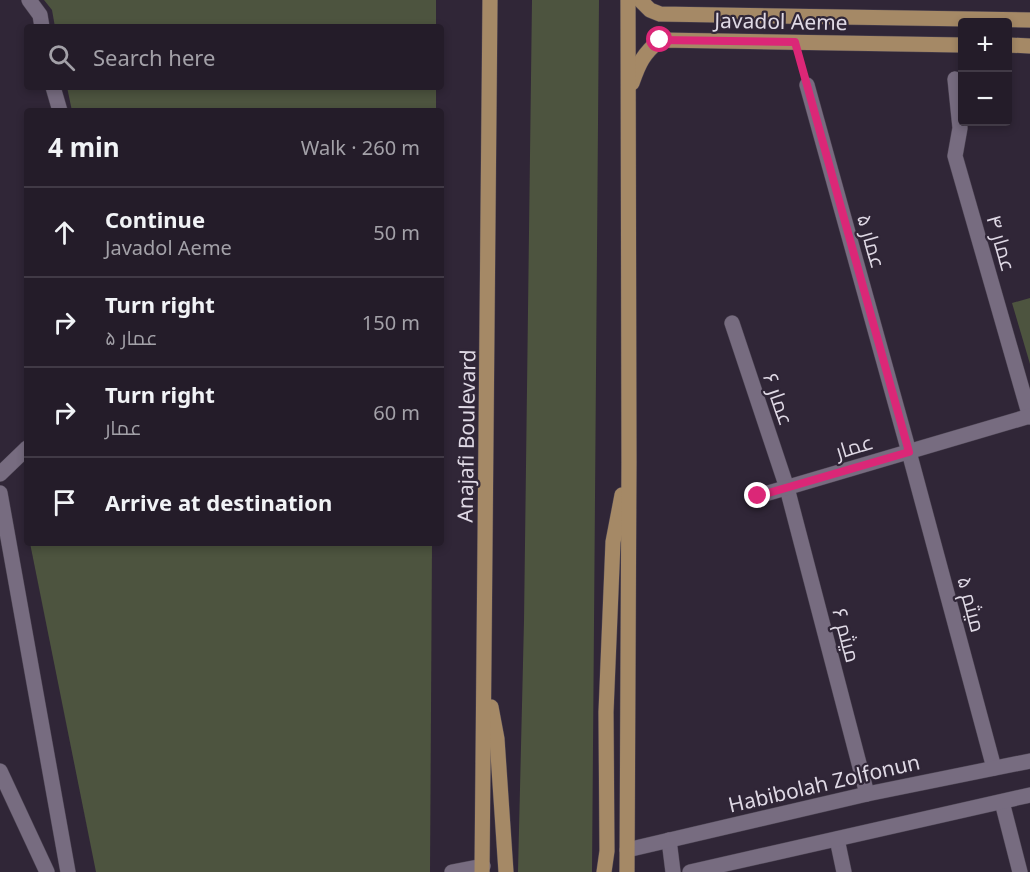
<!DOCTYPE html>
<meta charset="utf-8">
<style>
body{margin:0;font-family:"Noto Sans",Cairo,sans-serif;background:#2c2531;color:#f1f3f6}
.controls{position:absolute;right:18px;top:18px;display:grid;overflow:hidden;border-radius:6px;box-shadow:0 3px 9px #0003}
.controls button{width:54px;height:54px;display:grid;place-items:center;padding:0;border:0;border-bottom:2px solid #413a46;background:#241c29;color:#f1f3f6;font:30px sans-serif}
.stop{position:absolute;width:18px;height:18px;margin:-14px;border:4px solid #db2777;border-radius:50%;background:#fff}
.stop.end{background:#db2777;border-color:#fff;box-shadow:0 2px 6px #0008}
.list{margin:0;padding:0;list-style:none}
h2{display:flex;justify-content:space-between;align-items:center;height:78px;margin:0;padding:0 24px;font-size:26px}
h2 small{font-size:20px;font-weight:400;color:#a3a1a8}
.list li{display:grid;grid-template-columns:39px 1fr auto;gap:18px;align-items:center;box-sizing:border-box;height:90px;padding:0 24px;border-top:2px solid #413a46}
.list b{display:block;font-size:22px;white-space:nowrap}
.list p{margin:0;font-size:20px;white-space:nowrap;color:#a3a1a8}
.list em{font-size:20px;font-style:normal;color:#a3a1a8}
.icon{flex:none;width:33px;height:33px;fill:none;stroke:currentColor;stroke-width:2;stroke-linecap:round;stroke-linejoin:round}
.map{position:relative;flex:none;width:1030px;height:872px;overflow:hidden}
.search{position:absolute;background:#241c29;box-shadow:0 3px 9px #0003;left:24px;top:24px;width:420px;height:66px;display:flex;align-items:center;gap:15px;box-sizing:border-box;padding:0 21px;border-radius:6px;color:#a3a1a8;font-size:22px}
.panel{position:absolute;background:#241c29;box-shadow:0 3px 9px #0003;left:24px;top:108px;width:420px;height:438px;border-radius:6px}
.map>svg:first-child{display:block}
.green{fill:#4d543f}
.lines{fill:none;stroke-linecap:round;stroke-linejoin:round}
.minor-casing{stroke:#4c4452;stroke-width:16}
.major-casing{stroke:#4c4452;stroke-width:16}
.path{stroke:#736a79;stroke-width:3;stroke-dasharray:4.5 3;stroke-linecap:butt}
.minor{stroke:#776c80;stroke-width:15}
.major{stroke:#a58966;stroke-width:15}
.route{stroke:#db2777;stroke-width:8}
.labels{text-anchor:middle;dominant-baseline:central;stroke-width:4.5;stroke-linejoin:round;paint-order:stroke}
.street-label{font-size:21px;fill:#dfd9e5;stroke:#302637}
</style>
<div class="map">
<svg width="1030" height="872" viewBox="0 0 1030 872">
<rect width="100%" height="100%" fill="#302637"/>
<g class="green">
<path d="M44,0h392v27h-381l-3,-17z"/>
<path d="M532,0h67l-7,872h-74l6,-251z"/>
<path d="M67,87h369v24h-364z"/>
<path d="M1030,298v66l-18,-61z"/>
<path d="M30,543h402l-2,329h-334z"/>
</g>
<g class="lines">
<defs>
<g id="minor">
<path d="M29,0l11,15 2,12"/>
<path d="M955,79l5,49 -5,28 75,261"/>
<path d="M807,85l102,367 85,316"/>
<path d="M53,87l7,24"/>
<path d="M732,323l55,165 80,306"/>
<path d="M0,474l27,-26"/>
<path d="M0,493l68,379"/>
<path d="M758,496l272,-80"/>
<path d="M0,771l47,101"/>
<path d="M1002,802l18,70"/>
<path d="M837,839l7,33"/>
<path d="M669,840l4,32"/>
<path d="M627,850l240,-56 163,-33"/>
<path d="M452,872l31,-6"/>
<path d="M690,872l340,-77"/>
</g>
<g id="major">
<path d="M640,0l10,10 10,4 370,6"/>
<path d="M1008,45l22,1"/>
<path d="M632,83c7,-20 11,-29 28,-43l302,5"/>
<path d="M491,707l6,32 9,133"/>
<path d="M482,872l8,-872"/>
<path d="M604,872l3,-21 -1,-139 7,-170 9,-47"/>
<path d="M627,872l2,-411 -1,-461"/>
</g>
</defs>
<use href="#minor" class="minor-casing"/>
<use href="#major" class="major-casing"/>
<path class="path" d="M799,57l4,14"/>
<use href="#minor" class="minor"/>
<use href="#major" class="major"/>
</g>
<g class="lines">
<path class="route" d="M660,40l135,2 114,410 -151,44"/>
</g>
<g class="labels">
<g class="street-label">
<text transform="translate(781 21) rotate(1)">Javadol Aeme</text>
<text transform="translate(872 241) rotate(74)">عمار ۵</text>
<text transform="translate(1002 243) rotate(74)">عمار ۴</text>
<text transform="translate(779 399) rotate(71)">عمار ۶</text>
<text transform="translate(466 436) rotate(-89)">Anajafi Boulevard</text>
<text transform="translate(854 446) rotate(-17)">عمار</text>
<text transform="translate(972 604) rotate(75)">میثم ۵</text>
<text transform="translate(847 635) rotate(75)">میثم ۶</text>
<text transform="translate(824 783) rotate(-13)">Habibolah Zolfonun</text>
</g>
</g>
</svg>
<div class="controls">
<button>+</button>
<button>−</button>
</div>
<div class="stop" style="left:660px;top:40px"></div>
<div class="stop end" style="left:758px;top:496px"></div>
<div class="search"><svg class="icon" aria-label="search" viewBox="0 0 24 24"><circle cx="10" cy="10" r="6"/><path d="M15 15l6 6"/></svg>Search here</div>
<section class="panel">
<h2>4 min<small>Walk · 260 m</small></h2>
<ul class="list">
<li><svg class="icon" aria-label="ahead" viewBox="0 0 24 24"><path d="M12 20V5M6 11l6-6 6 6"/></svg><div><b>Continue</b><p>Javadol Aeme</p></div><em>50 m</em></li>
<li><svg class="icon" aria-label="right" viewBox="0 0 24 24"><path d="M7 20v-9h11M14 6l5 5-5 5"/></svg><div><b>Turn right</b><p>عمار ۵</p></div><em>150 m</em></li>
<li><svg class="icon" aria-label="right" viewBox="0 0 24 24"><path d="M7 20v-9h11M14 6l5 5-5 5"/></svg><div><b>Turn right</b><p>عمار</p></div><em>60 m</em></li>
<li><svg class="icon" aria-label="arrive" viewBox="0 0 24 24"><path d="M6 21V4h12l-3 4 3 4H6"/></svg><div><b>Arrive at destination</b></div></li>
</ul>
</section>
</div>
